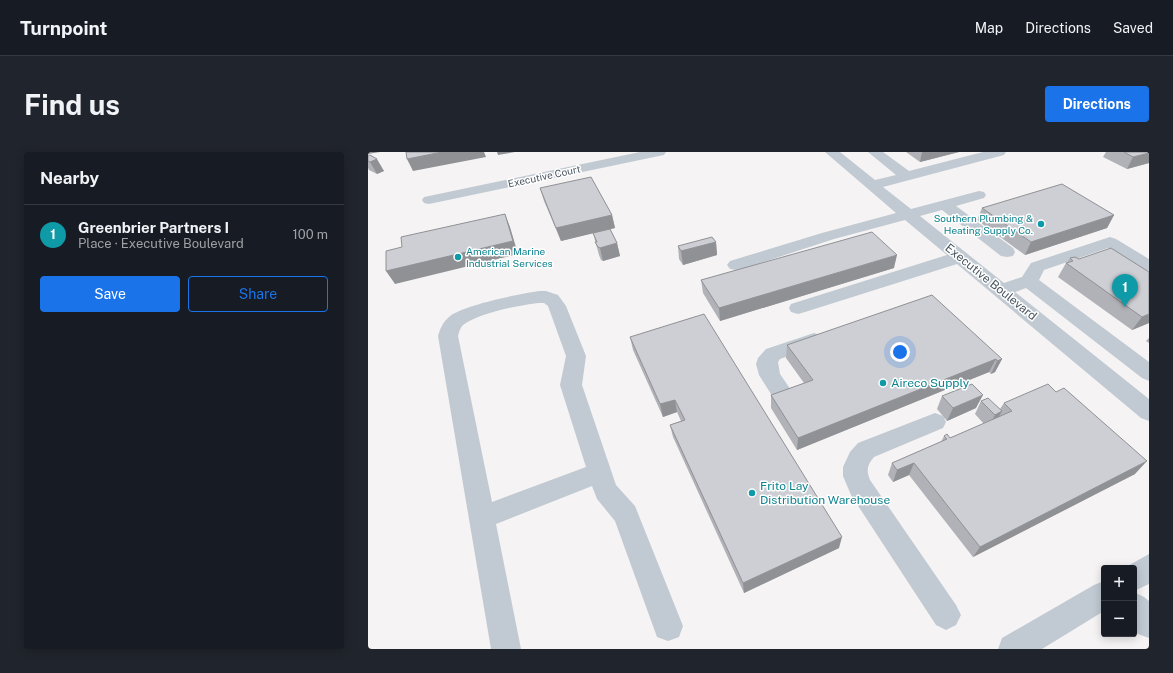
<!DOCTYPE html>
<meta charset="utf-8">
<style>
body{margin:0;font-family:"Public Sans",sans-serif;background:#20242c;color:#f1f3f6}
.controls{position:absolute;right:12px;bottom:12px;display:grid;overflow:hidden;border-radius:4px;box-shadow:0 2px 10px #0003}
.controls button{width:36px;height:36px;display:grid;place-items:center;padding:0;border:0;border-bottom:1px solid #363941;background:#171b24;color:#f1f3f6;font:20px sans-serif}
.you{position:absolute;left:532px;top:200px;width:14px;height:14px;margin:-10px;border:3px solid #fff;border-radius:50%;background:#1a73e8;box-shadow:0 0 0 6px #1a73e833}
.badge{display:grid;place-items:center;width:26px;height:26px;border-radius:50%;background:#1a73e8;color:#fff;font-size:13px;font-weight:700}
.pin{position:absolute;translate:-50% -33px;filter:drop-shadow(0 1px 2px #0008)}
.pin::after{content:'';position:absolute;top:21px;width:14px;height:12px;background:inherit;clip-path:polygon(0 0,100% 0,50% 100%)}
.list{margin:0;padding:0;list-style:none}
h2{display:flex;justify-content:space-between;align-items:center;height:52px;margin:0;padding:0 16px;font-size:17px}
h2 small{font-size:13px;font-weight:400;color:#9ea1a6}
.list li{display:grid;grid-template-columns:26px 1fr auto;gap:12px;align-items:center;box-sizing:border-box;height:60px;padding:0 16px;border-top:1px solid #363941}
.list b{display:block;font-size:15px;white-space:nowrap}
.list p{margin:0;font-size:13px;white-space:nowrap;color:#9ea1a6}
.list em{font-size:13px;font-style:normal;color:#9ea1a6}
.actions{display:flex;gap:8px;padding:12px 16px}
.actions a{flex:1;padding:9px 0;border:1px solid #1a73e8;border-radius:4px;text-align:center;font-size:14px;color:#1a73e8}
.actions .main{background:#1a73e8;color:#fff}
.map{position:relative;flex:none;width:781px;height:497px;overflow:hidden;border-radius:4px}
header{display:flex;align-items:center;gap:24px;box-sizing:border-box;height:56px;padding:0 20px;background:#171b24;border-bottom:1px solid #363941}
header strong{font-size:19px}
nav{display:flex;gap:22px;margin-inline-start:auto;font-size:14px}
.intro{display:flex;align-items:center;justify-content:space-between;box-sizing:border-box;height:96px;padding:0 24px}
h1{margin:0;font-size:28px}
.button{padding:10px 18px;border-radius:4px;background:#1a73e8;color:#fff;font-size:14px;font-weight:700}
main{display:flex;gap:24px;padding:0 24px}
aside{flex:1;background:#171b24;border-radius:4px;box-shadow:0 2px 10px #0003}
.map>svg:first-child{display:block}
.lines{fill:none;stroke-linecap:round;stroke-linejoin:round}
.minor{fill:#c1cad2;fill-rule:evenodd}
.wall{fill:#b0b2b7}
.shaded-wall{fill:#909195}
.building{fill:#cdcfd5;stroke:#909195}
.culture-dot{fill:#0f9aa8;stroke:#fff;stroke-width:1.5}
.labels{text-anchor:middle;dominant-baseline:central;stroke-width:3;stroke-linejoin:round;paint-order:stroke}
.far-street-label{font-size:10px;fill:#4a5661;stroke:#fff}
.far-culture-label{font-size:10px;fill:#0d838f;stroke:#fff;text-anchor:end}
.street-label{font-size:12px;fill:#4a5661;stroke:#fff}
.culture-label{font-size:12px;fill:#0d838f;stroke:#fff;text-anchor:start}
</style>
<header>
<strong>Turnpoint</strong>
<nav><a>Map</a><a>Directions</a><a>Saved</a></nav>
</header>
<div class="intro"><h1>Find us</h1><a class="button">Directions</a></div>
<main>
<aside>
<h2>Nearby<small></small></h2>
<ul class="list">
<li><span class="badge" style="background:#0f9aa8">1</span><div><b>Greenbrier Partners I</b><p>Place · Executive Boulevard</p></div><em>100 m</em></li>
</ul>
<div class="actions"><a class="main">Save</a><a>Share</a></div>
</aside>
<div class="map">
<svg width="781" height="497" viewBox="0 0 781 497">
<rect width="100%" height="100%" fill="#f5f3f3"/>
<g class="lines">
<g class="minor">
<path d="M272,0h26l-2,3 -5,1 -230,48 -5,-1 -2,-3 2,-3 5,-1z"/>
<path d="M457,0h15l35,28 21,-5 -28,-23h15l26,19 74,-19h23l-2,3 -121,32 28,22 68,-18 5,1 2,3 -2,3 -28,8 57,42 2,4 -2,4 -6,1 -6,-1 -59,-46 -22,6 84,67 18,-6 9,-14 79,-26 6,2 33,20v12l-6,-1 -35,-22 -64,22 -5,10 110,82v19l-7,-3 -116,-90 -11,4 134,107v22l-8,-3 -184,-154 -152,48 -7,2 -7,-2 -2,-4 2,-4 156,-49 -42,-35 -71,19 -92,30 -6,1 -6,-1 -3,-4 3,-4 92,-28 74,-20z"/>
<path d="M171,139h7l12,4 8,11 20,50 -4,29 34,100 19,21 48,120 -4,11 -11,4 -11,-4 -42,-116 -18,-22 -5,-13 -96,38 25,125h-30l-53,-313c2,-7 5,-14 11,-19 13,-12 71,-23 90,-26zM171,151h5l4,3 18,50 -6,29 26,82 -94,35 -34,-166c1,-4 2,-8 5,-11 16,-12 57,-20 76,-22z"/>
<path d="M446,181l7,2 3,5 -3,5 -41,14 -2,3 2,12 15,22 -3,6 -8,2 -8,-2 -17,-27 -3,-11 2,-6 8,-9z"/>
<path d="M567,261l8,3 3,6 -3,6 -69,29c-7,8 -8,13 -4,23l86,125 5,10 -5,10 -10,5 -10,-5 -85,-130 -8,-19v-9l7,-15 8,-9z"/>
<path d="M781,402v30l-15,7v-23h-10z"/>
<path d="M736,429v30l-62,38h-44l4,-11 92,-53z"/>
<path d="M766,440l10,5 5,4v37l-11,-4 -4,-5z"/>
</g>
</g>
<g class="wall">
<path d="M538,0h53l-39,10z"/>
<path d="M738,0h43v11l-22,6 -24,-12z"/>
<path d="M0,4l16,15 -7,3 -8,-4 -1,-2z"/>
<path d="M172,36l72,27 3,13 -5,1 7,14 3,13 -17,5 -2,-1 -2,-5 -6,-22 -32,8 -17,-40z"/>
<path d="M614,56l132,7 -7,13 -82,27 -48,-35z"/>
<path d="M348,90l1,13 -34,10 -4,-6 -1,-13z"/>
<path d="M702,106l9,1 70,64 -17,7 -74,-53 8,-14h1z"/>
<path d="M526,116l-174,53 -17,-28 -2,-13z"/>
<path d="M262,185l209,211 -95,45 -71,-156 -3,-12 11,-4 -4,-9 -14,5 -30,-67z"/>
<path d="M781,186v5l-3,-2z"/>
<path d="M419,193l215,14 -7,13 -4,2 -2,-2 -192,78 -26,-42v-13l33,-12 -18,-25z"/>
<path d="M574,244l34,12 -29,13 -10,-12z"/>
<path d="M613,249l19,8 4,-6 131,71 -162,83 -64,-82 -16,7 -5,-7 4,-12 49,-21 3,-6 6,2 34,-14 -9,-10z"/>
</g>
<g class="shaded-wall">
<path d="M0,0h12l-12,2z"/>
<path d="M74,0h42l2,5 -73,14 -6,-12z"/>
<path d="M129,0h18l-17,3z"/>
<path d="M554,0h37l-39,10z"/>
<path d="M781,1v10l-22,6 6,-12z"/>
<path d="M9,7l7,12 -7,3 -7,-12z"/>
<path d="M137,62l5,13 8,27 -123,30 -9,-13z"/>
<path d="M244,63l3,13 -54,13 -5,-13z"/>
<path d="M746,63l-7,13 -82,27 6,-13z"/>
<path d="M348,90l1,13 -34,10 -2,-14z"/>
<path d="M249,91l3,13 -17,5 -3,-13z"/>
<path d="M529,103l-3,13 -174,53 -1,-13z"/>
<path d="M781,162v9l-17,7 10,-13z"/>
<path d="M628,207l-7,13 -192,78 1,-12z"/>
<path d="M634,207l-7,13 -4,2 6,-13z"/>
<path d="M615,243l-7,13 -29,13 6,-13z"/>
<path d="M307,248l2,12 -14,5 -3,-13z"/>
<path d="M634,259l-7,13 -7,4 7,-13z"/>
<path d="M779,309l-12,13 -162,83 7,-10z"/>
<path d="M546,311l-5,12 -16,7 4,-12z"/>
<path d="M474,385l-3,11 -95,45 -1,-10z"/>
</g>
<g class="building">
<path d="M38,0h36l-35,7z"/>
<path d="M756,0h25v1l-16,4z"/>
<path d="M2,3l7,4 -7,3 -2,-1v-5z"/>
<path d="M223,25l21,38 -56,13 -16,-40z"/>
<path d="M694,32l52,31 -83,27 -49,-34z"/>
<path d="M137,62l8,27 -127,30v-20l16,-4 -1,-10z"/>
<path d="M242,77l7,14 -17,5 -2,-1 -3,-5h2l-4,-9z"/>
<path d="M504,80l25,23 -178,53 -18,-28z"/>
<path d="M344,85l4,5 -35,9 -3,-5z"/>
<path d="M743,96l38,24v42l-7,3 -76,-54 7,-2 -3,-3 5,-1 4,2z"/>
<path d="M564,143l70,64 -5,2 -1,-2 -198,79 -27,-43 42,-15 -26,-35z"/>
<path d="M336,162l138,223 -99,46 -73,-158 15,-5 -10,-20 -15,4 -30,-67z"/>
<path d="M604,232l11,11 -30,13 -11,-12z"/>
<path d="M680,232l8,8 8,-4 83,73 -167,86 -66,-84 -17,7 -5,-7 55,-24 -3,-3 3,-2 3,4 62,-27 -8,-8z"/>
<path d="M620,246l14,13 -7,4 -14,-14z"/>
</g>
<g class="culture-dot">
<circle cx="673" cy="72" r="4"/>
<circle cx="90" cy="105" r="4"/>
<circle cx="515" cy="231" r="4"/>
<circle cx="384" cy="341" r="4"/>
</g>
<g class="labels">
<g class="far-street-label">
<text transform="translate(176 24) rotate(-12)">Executive Court</text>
</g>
<g class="far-culture-label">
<text x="665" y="66">Southern Plumbing &amp;<tspan x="665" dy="12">Heating Supply Co.</tspan></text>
<text x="98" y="99" text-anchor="start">American Marine<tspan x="98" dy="12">Industrial Services</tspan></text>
</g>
<g class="street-label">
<text transform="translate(623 130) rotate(39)">Executive Boulevard</text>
</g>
<g class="culture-label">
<text x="523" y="231">Aireco Supply</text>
<text x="392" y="334">Frito Lay<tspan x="392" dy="14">Distribution Warehouse</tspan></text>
</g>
</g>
</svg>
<div class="controls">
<button>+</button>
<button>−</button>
</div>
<div class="you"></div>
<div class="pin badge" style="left:757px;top:155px;background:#0f9aa8">1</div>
</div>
</main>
